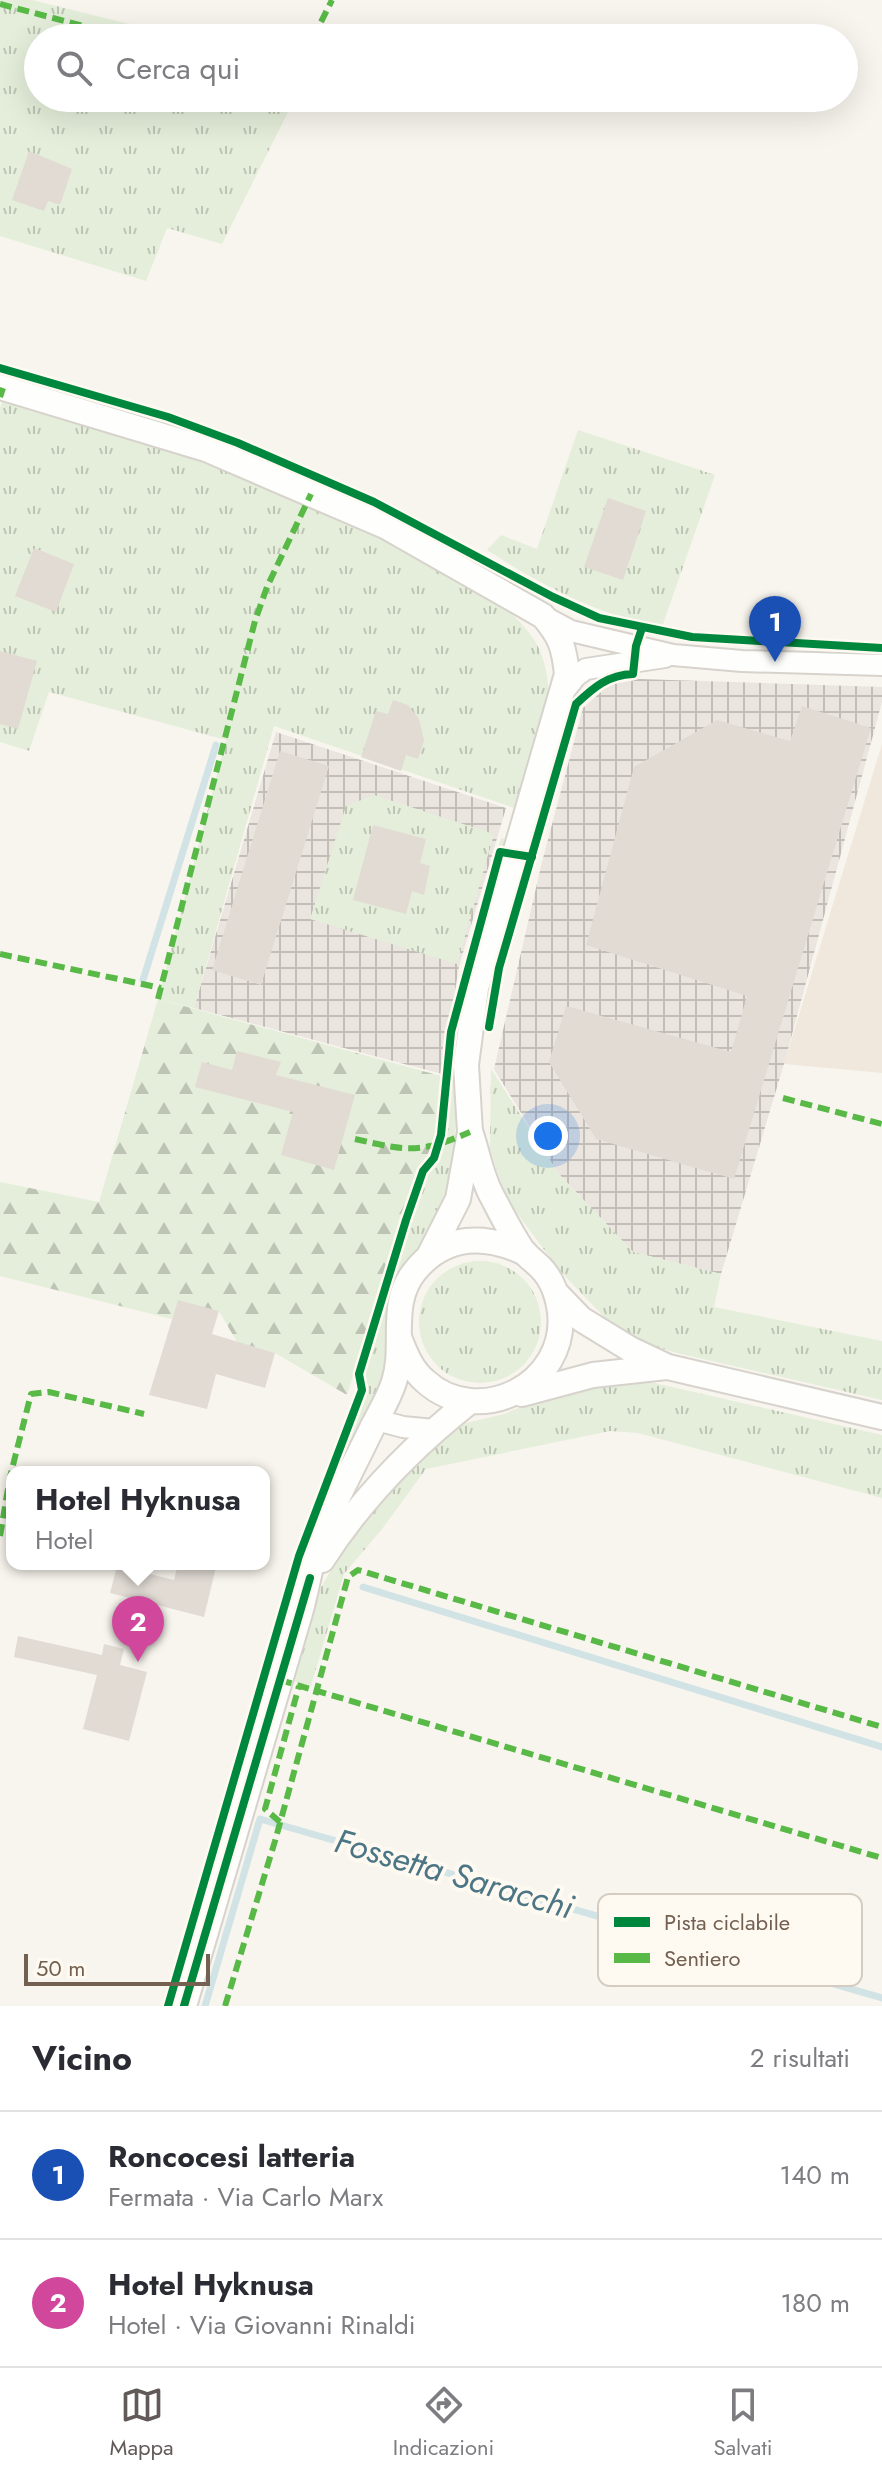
<!DOCTYPE html>
<html lang="it">
<meta charset="utf-8">
<style>
body{margin:0;font-family:Jost,sans-serif;background:#f7f7f7;color:#2b2b33}
.scale{position:absolute;left:24px;bottom:20px;width:186px;box-sizing:border-box;padding-left:8px;border:4px solid #746050;border-top:0;font-size:22px;line-height:28px;white-space:nowrap;color:#746050;-webkit-text-stroke:6px #fefaf1;paint-order:stroke}
.you{position:absolute;left:548px;top:1136px;width:28px;height:28px;margin:-20px;border:6px solid #fff;border-radius:50%;background:#1a73e8;box-shadow:0 0 0 12px #1a73e833}
.badge{display:grid;place-items:center;width:52px;height:52px;border-radius:50%;background:#615a59;color:#fff;font-size:26px;font-weight:700}
.pin{position:absolute;translate:-50% -66px;filter:drop-shadow(0 2px 4px #0008)}
.pin::after{content:'';position:absolute;top:42px;width:28px;height:24px;background:inherit;clip-path:polygon(0 0,100% 0,50% 100%)}
.popup{position:absolute;left:6px;top:1466px;width:264px;height:104px;box-sizing:border-box;display:grid;place-content:center;border-radius:16px;background:#fff;filter:drop-shadow(0 2px 6px #0005);font-size:26px;white-space:nowrap;color:#7c7c81}
.popup b{font-size:30px;color:#2b2b33}
.popup::after{content:'';position:absolute;left:50%;top:100%;margin-left:-16px;border:16px solid transparent;border-top-color:#fff}
.list{margin:0;padding:0;list-style:none}
h2{display:flex;justify-content:space-between;align-items:center;height:104px;margin:0;padding:0 32px;font-size:34px}
h2 small{font-size:26px;font-weight:400;color:#7c7c81}
.list li{display:grid;grid-template-columns:52px 1fr auto;gap:24px;align-items:center;box-sizing:border-box;height:128px;padding:0 32px;border-top:2px solid #e1e1e2}
.list b{display:block;font-size:30px;white-space:nowrap}
.list p{margin:0;font-size:26px;white-space:nowrap;color:#7c7c81}
.list em{font-size:26px;font-style:normal;color:#7c7c81}
.icon{flex:none;width:44px;height:44px;fill:none;stroke:currentColor;stroke-width:2;stroke-linecap:round;stroke-linejoin:round}
.map{position:relative;flex:none;width:882px;height:2006px;overflow:hidden}
.search{position:absolute;background:#fff;box-shadow:0 8px 32px #0002;left:24px;right:24px;top:24px;height:88px;display:flex;align-items:center;gap:20px;box-sizing:border-box;padding:0 28px;border-radius:44px;color:#7c7c81;font-size:30px}
.sheet{height:360px;background:#fff}
nav{display:flex;justify-content:space-around;align-items:center;box-sizing:border-box;height:112px;border-top:2px solid #e1e1e2;background:#fff;font-size:22px;color:#7c7c81}
nav a{display:grid;justify-items:center;gap:4px}
nav .on{color:#615a59}
.map>svg:first-child{display:block}
.residential{fill:#f0e8dd}
.industrial{fill:url(#industrial-grid)}
.grass{fill:url(#grass-tufts)}
.forest{fill:url(#forest-firs)}
.lines{fill:none;stroke-linecap:round;stroke-linejoin:round}
.stream{stroke:#d2e3e6;stroke-width:7}
.building{fill:#e1dbd4}
.minor-casing{stroke:#d7d2cc;stroke-width:24}
.tertiary-casing{stroke:#d7d2cc;stroke-width:28}
.minor{stroke:#fefefc;stroke-width:20}
.tertiary{stroke:#fefefc;stroke-width:24}
.quiet{stroke:#58b947;stroke-width:6;stroke-dasharray:12 6;stroke-linecap:butt}
.cycleway-casing{stroke:#fefaf1;stroke-width:13}
.cycleway{stroke:#00873e;stroke-width:8}
.labels{text-anchor:middle;dominant-baseline:central;stroke-width:8;stroke-linejoin:round;paint-order:stroke}
.water-label{font-size:34px;font-style:italic;fill:#4c7685;stroke:#fefaf1}
.key{fill:#fefaf1;stroke:#d5ccc1;stroke-width:2}
.key-label{font-size:22px;fill:#746050}
</style>
<div class="map">
<svg width="882" height="2006" viewBox="0 0 882 2006">
<defs>
<pattern id="industrial-grid" width="8" height="8" patternUnits="userSpaceOnUse" patternTransform="scale(2)"><rect width="8" height="8" fill="#eae5df"/><path d="M0 4h8M4 0v8" fill="none" stroke="#c2bdb7"/></pattern>
<pattern id="grass-tufts" width="24" height="20" patternUnits="userSpaceOnUse" patternTransform="scale(2)"><rect width="24" height="20" fill="#e4eeda"/><path d="M3 7l-1-3M5 7V3M7 7l1-3M15 17l-1-3M17 17v-4M19 17l1-3" fill="none" stroke="#bdc4b3"/></pattern>
<pattern id="forest-firs" width="22" height="20" patternUnits="userSpaceOnUse" patternTransform="scale(2)"><rect width="22" height="20" fill="#e4eeda"/><path d="M5 1l3.5 6h-7zM16 11l3.5 6h-7z" fill="#bdc4b3"/></pattern>
</defs>
<rect width="100%" height="100%" fill="#f8f5ee"/>
<path class="residential" d="M882,744v329l-98,-9z"/>
<g class="industrial">
<path d="M639,679l243,8v15l-98,362 -63,210 -88,-22 -75,-79 -64,-104 48,-207 41,-154 26,-23z"/>
<path d="M276,732l230,76 -47,158 -17,108 -248,-66z"/>
</g>
<g class="grass">
<path d="M0,0h32l154,38h-148v60h257l-73,146 -55,-16 -21,53 -146,-45z"/>
<path d="M3,400c70,21 140,40 210,63 30,10 59,26 89,39 62,27 212,86 238,149 22,52 -4,109 -17,160l-249,-85 -80,282 -36,-9 68,-259 -177,-48 -20,59 -29,-9v-334z"/>
<path d="M578,430l137,45 -53,152c-64,-12 -121,-42 -175,-77l14,-15 36,14z"/>
<path d="M374,795l120,39 -37,130 -147,-45 36,-113z"/>
<path d="M501,838l5,2 -48,191 -4,143 -64,193 -23,55 -36,58 34,-93 -2,-14 58,-186 16,-30 7,-24 11,-130 8,-38z"/>
<path d="M491,1069l67,104 75,79 88,22 -7,33 168,34v59l-205,-47 -38,-12 -34,-23 -45,-47 -53,-71 -17,-51z"/>
<circle cx="480" cy="1322" r="61"/>
<path d="M650,1382l232,53v63l-244,-65 -28,-2 -184,38 -44,60 -38,45 -33,112 -40,-10 60,-106 34,-56 53,-54 44,-36 42,-10 34,-14 46,-12z"/>
</g>
<path class="forest" d="M158,999l283,77c-3,38 -2,65 -24,98l-70,221 -72,-42 -38,-11 -18,-31 -41,-10 -6,18 -172,-43v-94l99,20z"/>
<g class="lines">
<g class="stream">
<path d="M143,980l73,-235"/>
<path d="M363,1587l519,160"/>
<path d="M205,2006l55,-187 622,179"/>
</g>
</g>
<g class="building">
<path d="M29,151l43,18 -12,36 -12,-4 -4,10 -32,-11z"/>
<path d="M608,498l38,13 -23,69 -39,-13z"/>
<path d="M34,548l40,16 -18,48 -41,-16z"/>
<path d="M0,651l37,10 -19,68 -18,-5z"/>
<path d="M393,700l15,5 11,14 5,21 -6,19 -12,-4 -5,16 -40,-14 15,-46 12,3z"/>
<path d="M802,706l69,22 -137,451 -138,-40 -47,-77 17,-56 165,46 16,-56 -161,-51 48,-178 83,-47 73,21z"/>
<path d="M280,751l49,15 -68,219 -49,-15z"/>
<path d="M373,825l53,14 -6,24 10,3 -6,29 -12,-4 -6,23 -53,-14z"/>
<path d="M237,1051l44,11 -5,13 79,20 -21,75 -53,-15 12,-43 -98,-25 7,-25 30,8z"/>
<path d="M178,1300l41,11 -7,23 63,19 -10,35 -49,-14 -9,35 -58,-14z"/>
<path d="M178,1564l38,3 -12,50 -94,-24 7,-27 57,14z"/>
<path d="M18,1636l84,19 2,-11 20,5 -4,16 27,7 -18,69 -46,-12 14,-54 -83,-18z"/>
</g>
<g class="lines">
<defs>
<g id="minor">
<path d="M545,617l26,14 102,24 69,6 140,4"/>
<path d="M561,695l15,-19 10,-7 79,-12"/>
<path d="M377,1420l26,7 31,3"/>
</g>
<g id="tertiary">
<path d="M0,387l206,62 181,78 156,89c18,21 21,31 24,58l-91,314 -10,77 4,67 -12,67 -29,57"/>
<path d="M556,1293l25,26 49,30 38,18 214,50"/>
<path d="M400,1340c6,15 12,30 25,41 54,49 143,3 135,-69 -2,-15 -8,-33 -19,-44 -6,-6 -13,-11 -18,-17 -11,-16 -21,-36 -30,-53 -11,-19 -15,-43 -22,-64"/>
<path d="M522,1394l71,-19 73,-8"/>
<path d="M322,1560c39,-61 90,-113 147,-158"/>
<path d="M184,2006l116,-393c8,-27 11,-57 22,-82 16,-36 34,-70 51,-105 7,-14 16,-28 21,-44 12,-37 -6,-78 21,-111 30,-37 70,-37 110,-18"/>
</g>
</defs>
<use href="#minor" class="minor-casing"/>
<use href="#tertiary" class="tertiary-casing"/>
<use href="#minor" class="minor"/>
<use href="#tertiary" class="tertiary"/>
<g class="quiet">
<path d="M0,4l129,34"/>
<path d="M313,38l19,-38"/>
<path d="M0,397l3,-9"/>
<path d="M0,954l161,34"/>
<path d="M158,999l97,-378 12,-34 44,-93"/>
<path d="M783,1098l99,26"/>
<path d="M355,1139c52,12 65,15 115,-7"/>
<path d="M0,1536l10,-59 21,-83 18,-2 95,22"/>
<path d="M280,1680l602,178"/>
<path d="M280,1822l-15,-13 34,-123"/>
<path d="M225,2006l50,-165 73,-264 10,-7 524,157"/>
</g>
<defs>
<g id="cycleway">
<path d="M0,368l168,49 70,26 136,59 179,95 46,21 93,19 190,11"/>
<path d="M489,1027l10,-59 77,-264c18,-17 32,-29 57,-30l3,-28 6,-18"/>
<path d="M168,2006l131,-450 63,-166 -3,-16 47,-154 17,-49 11,-13 7,-23 10,-103 49,-180 32,5"/>
<path d="M184,2006l126,-428"/>
</g>
</defs>
<use href="#cycleway" class="cycleway-casing"/>
<use href="#cycleway" class="cycleway"/>
</g>
<g class="labels">
<g class="water-label">
<text transform="translate(454 1874) rotate(16)">Fossetta Saracchi</text>
</g>
</g>
<rect x="598" y="1894" width="264" height="92" rx="12" class="key"/>
<rect x="614" y="1917" width="36" height="10" fill="#00873e"/>
<rect x="614" y="1953" width="36" height="10" fill="#58b947"/>
<g class="key-label">
<text x="664" y="1930">Pista ciclabile</text>
<text x="664" y="1966">Sentiero</text>
</g>
</svg>
<div class="scale">50 m</div>
<div class="you"></div>
<div class="pin badge" style="left:775px;top:662px;background:#1a4fb4">1</div>
<div class="pin badge" style="left:138px;top:1662px;background:#d1479c">2</div>
<div class="popup"><b>Hotel Hyknusa</b>Hotel</div>
<div class="search"><svg class="icon" aria-label="search" viewBox="0 0 24 24"><circle cx="10" cy="10" r="6"/><path d="M15 15l6 6"/></svg>Cerca qui</div>
</div>
<section class="sheet">
<h2>Vicino<small>2 risultati</small></h2>
<ul class="list">
<li><span class="badge" style="background:#1a4fb4">1</span><div><b>Roncocesi latteria</b><p>Fermata · Via Carlo Marx</p></div><em>140 m</em></li>
<li><span class="badge" style="background:#d1479c">2</span><div><b>Hotel Hyknusa</b><p>Hotel · Via Giovanni Rinaldi</p></div><em>180 m</em></li>
</ul>
</section>
<nav>
<a class="on"><svg class="icon" aria-label="map" viewBox="0 0 24 24"><path d="M3 6l6-2 6 2 6-2v14l-6 2-6-2-6 2zM9 4v14M15 6v14"/></svg>Mappa</a>
<a><svg class="icon" aria-label="directions" viewBox="0 0 24 24"><path d="M12 3l9 9-9 9-9-9zM9 14v-3h6M13 9l2 2-2 2"/></svg>Indicazioni</a>
<a><svg class="icon" aria-label="saved" viewBox="0 0 24 24"><path d="M7 4h10v16l-5-4-5 4z"/></svg>Salvati</a>
</nav>
